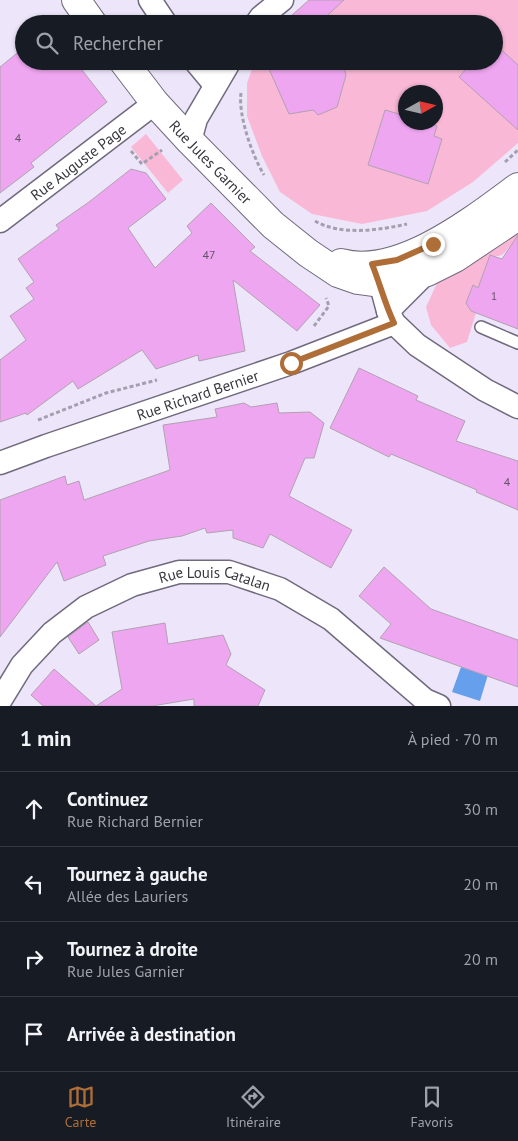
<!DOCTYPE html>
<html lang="fr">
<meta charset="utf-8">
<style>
body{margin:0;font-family:"PT Sans",sans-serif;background:#242831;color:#f1f3f6}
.compass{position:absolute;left:398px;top:85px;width:45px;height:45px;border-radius:50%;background:#171b24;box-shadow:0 1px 4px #0004;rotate:82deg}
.stop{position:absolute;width:15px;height:15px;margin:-11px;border:4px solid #af6e38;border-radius:50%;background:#fff}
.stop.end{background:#af6e38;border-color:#fff;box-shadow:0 1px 5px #0008}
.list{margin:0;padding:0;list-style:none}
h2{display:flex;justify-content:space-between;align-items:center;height:65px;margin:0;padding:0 20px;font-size:21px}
h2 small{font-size:16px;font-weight:400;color:#9ea1a6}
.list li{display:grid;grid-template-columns:32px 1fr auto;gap:15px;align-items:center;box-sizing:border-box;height:75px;padding:0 20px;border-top:1px solid #363941}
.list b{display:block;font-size:19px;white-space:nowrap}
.list p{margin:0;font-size:16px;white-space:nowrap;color:#9ea1a6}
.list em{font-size:16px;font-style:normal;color:#9ea1a6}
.icon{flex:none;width:28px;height:28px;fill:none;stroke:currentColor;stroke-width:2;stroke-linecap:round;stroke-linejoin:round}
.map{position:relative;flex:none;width:518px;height:706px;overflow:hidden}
.search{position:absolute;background:#171b24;box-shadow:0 1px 4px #0004;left:15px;right:15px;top:15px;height:55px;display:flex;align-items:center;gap:12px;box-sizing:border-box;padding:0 18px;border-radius:28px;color:#9ea1a6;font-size:19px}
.sheet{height:365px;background:#171b24}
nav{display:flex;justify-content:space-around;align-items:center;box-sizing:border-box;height:70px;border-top:1px solid #363941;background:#171b24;font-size:14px;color:#9ea1a6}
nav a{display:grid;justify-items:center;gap:2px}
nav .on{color:#af6e38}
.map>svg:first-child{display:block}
.green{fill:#f9b8d6;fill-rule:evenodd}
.water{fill:#669fec}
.building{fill:#efa6f0;stroke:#b1a1b1}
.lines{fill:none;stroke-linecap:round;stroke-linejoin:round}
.service-casing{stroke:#716a7c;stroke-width:14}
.minor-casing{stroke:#716a7c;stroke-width:25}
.primary-casing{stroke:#716a7c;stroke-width:30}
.path{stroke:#a49faf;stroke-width:3;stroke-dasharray:4 2.5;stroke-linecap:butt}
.service{stroke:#fff;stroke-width:11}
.minor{stroke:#fff;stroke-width:22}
.primary{stroke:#fff;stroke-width:28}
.route{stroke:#af6e38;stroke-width:6}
.labels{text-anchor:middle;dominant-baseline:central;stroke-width:4;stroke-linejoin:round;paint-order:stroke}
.number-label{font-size:12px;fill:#66526a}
.street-label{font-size:15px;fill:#39363e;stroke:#fff}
</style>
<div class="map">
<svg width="518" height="706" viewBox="0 0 518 706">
<rect width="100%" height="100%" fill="#ede6fb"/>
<g class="green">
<path d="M309,0h209v143l-45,39 -46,29 -65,13 -50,-10 -32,-22 -18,-36 -15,-40v-33l8,-22h239v-37h-211zM406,92h30v30h-30z"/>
<path d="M146,134l37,46 -15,13 -37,-46z"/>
<path d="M518,227v23l-9,-3c-5,8 -10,11 -19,8l-12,33 -5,-2 -7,17 5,8 5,2 -9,29 -17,6 -19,-23 -5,-18 12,-26z"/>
</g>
<path class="water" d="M461,667l15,5 14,-4 -10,33 -28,-9z"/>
<g class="building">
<path d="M309,0h35l-26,24h-20l-7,-8z"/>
<path d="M494,43l24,22v65l-59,-53 14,-16h21z"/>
<path d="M21,50l3,4v7h51l32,41 -76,61 3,4 -34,26v-126z"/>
<path d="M280,61h62l4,14 -9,32 -19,8 -5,-5 -24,4 -20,-45z"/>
<path d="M385,110l21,6v6h19l12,4 -3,10 8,3 -14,45 -60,-19z"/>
<path d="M131,169l15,4 20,26 -38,29 27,40 37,-35 -5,-7 24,-23 44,44 -5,4 70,54 -23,26 -64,-51 12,71 -46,10 -1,-6 -42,14 -14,-19 -64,39 -5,-8 -46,34 -1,-2 -26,9v-62l26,-20 -16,-24 24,-17 -8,-11 8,-6 -16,-23 41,-30 -3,-4 33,-23z"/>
<path d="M518,235v94l-47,-18 -5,-8 7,-18 5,3 12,-33 12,4z"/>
<path d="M359,368l59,28 -2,4 49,21 -9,20 62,20v49l-42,-18 1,-2 -86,-36 -2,3 -59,-29z"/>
<path d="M244,403l7,4 26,-4 2,10 31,-1 14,11 -10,35h-9l-16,38 63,34 -21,38 -61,-34 -7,14 -30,-10v-8l-26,3 -2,-5 -23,8 -33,5 -46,15 3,9 -42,16 -7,-19 -57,75v-137l65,-24 2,9 12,-4 5,19 86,-30 -7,-45 54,-8 -2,-8z"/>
<path d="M384,567l47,42 87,31v47l-138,-49 11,-14 -32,-28z"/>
<path d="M88,622l11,18 -20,14 -11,-17z"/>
<path d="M165,623l3,21 55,-9 8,19 -5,11 39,25 -7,16h-64v-7l-42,7h-109l-12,-11 23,-26 42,37 26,-17 -10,-57z"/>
</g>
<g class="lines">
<defs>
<path id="service" d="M481,327l37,16"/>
<g id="minor">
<path d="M150,0l16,24"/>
<path d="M256,24l5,-7 21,-17"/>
<path d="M195,61l20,24"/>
<path d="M190,141l6,-22 34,-58"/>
<path id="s1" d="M0,221l155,-118"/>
<path d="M373,268l9,21 6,22 6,12 23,22 68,45 33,17"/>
<path d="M388,311l39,-39"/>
<path id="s2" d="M0,463l46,-17 245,-83 103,-40"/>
<path id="s3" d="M0,701l22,-36 30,-32 34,-26 46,-22 47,-13h50l51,17 51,30 94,81 14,6"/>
</g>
<g id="primary">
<path d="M76,0l17,24"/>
<path id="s4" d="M123,61l32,42 35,38 83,84 35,28 30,20 20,7 22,3 15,-2 32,-9 28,-14 63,-42"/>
<path d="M341,263c58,16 132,-43 177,-76"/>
</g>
</defs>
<use href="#service" class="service-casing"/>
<use href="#minor" class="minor-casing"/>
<use href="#primary" class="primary-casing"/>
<g class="path">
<path d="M241,93c-3,22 11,62 23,82"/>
<path d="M131,151l11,13 20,-14"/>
<path d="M505,162l13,-12"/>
<path d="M315,221c25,15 65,9 92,3"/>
<path d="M314,326l15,-20 -3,-8"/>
<path d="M38,420l68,-27 51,-13"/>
</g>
<use href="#service" class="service"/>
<use href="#minor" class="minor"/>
<use href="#primary" class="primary"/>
</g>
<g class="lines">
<path class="route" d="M291,363l103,-40c-9,-19 -14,-39 -22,-59l25,-4 36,-16"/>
</g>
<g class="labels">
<g class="number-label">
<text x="18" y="137">4</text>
<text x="209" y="254">47</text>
<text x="494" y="295">1</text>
<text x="507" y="481">4</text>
</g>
<g class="street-label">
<text stroke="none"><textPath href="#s1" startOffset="98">Rue Auguste Page</textPath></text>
<text stroke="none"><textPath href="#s4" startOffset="134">Rue Jules Garnier</textPath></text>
<text stroke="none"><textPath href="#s2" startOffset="209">Rue Richard Bernier</textPath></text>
<text stroke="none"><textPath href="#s3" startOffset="265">Rue Louis Catalan</textPath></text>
</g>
</g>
</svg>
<svg class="compass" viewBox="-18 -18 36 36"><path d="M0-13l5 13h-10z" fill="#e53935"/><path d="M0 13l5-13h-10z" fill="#9ea1a6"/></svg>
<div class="stop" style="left:291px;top:363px"></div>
<div class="stop end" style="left:433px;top:244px"></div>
<div class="search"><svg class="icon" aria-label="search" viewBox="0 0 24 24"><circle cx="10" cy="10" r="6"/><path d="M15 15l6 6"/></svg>Rechercher</div>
</div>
<section class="sheet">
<h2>1 min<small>À pied · 70 m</small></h2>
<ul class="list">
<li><svg class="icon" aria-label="ahead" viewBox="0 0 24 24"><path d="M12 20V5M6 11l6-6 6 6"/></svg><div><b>Continuez</b><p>Rue Richard Bernier</p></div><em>30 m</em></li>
<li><svg class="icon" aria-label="left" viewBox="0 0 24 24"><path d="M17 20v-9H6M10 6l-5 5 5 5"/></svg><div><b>Tournez à gauche</b><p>Allée des Lauriers</p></div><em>20 m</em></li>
<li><svg class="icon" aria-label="right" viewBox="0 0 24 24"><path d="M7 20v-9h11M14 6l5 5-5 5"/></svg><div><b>Tournez à droite</b><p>Rue Jules Garnier</p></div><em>20 m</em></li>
<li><svg class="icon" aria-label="arrive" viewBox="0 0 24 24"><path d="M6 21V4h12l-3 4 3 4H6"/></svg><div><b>Arrivée à destination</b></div></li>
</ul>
</section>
<nav>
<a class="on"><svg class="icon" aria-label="map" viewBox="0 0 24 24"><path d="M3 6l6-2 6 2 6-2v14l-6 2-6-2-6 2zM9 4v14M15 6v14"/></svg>Carte</a>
<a><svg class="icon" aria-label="directions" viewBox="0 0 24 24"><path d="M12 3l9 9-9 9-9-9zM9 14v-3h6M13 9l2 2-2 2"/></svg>Itinéraire</a>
<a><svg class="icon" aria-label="saved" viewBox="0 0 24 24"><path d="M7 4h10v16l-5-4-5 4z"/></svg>Favoris</a>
</nav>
